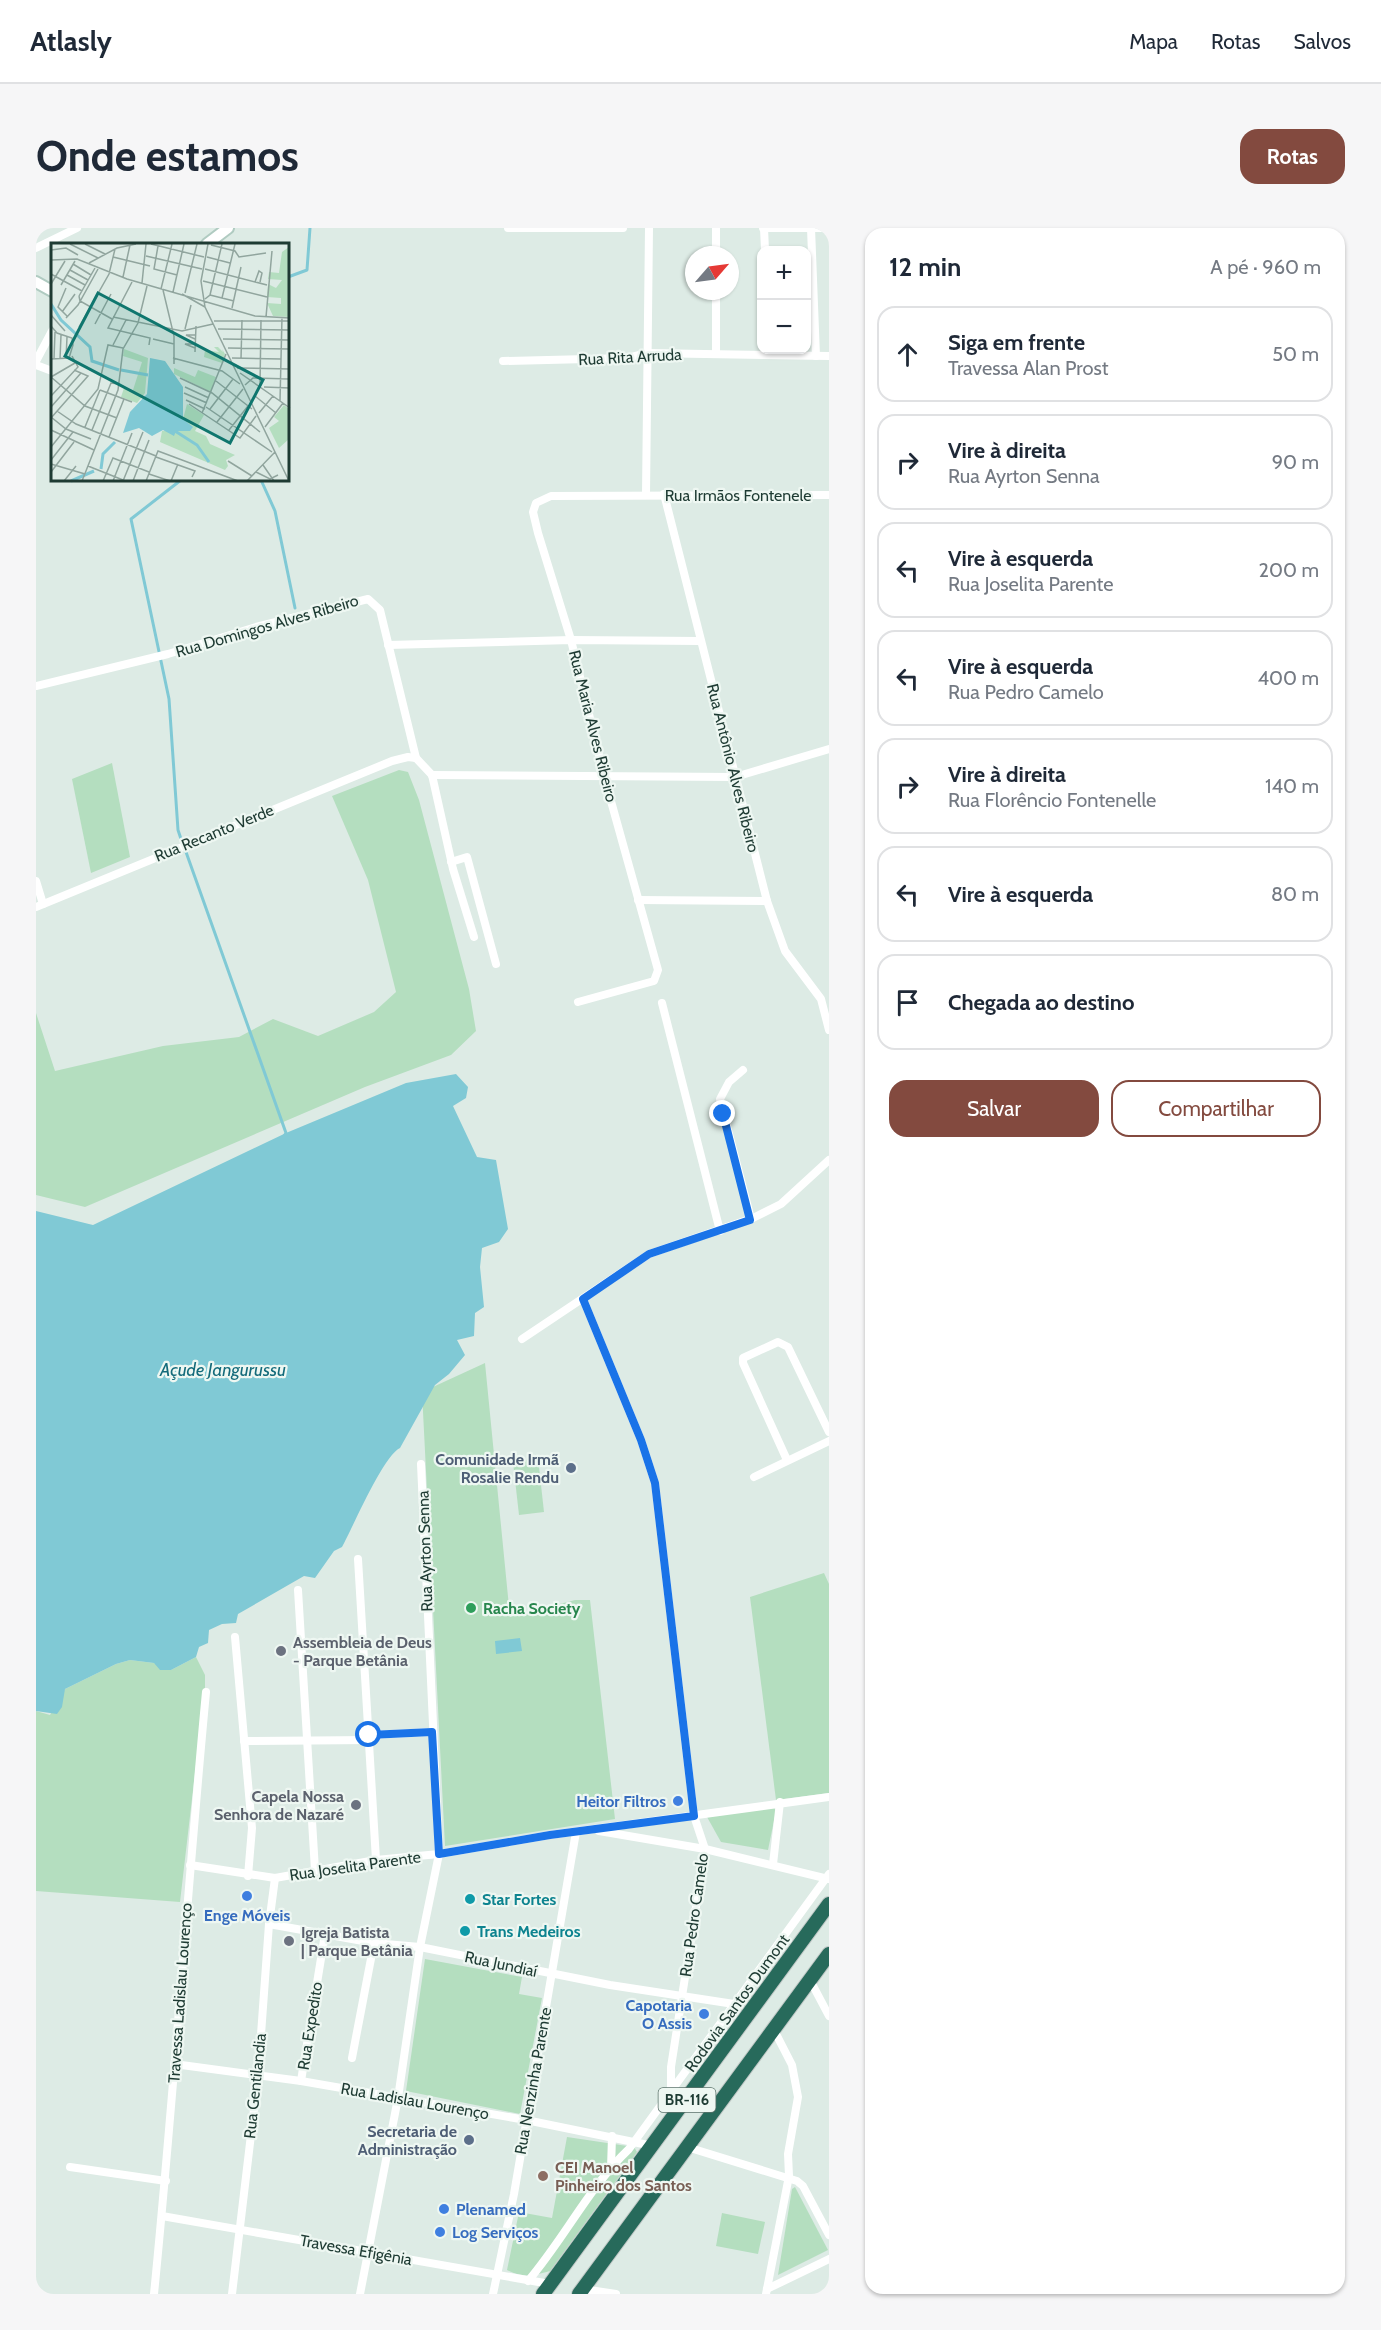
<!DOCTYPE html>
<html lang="pt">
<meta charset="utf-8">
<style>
body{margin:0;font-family:Cabin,sans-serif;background:#f6f6f7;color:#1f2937}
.controls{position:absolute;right:18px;top:18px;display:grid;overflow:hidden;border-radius:12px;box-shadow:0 2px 4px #0004}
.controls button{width:54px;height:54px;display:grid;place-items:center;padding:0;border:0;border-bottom:2px solid #e0e1e3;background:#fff;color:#1f2937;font:30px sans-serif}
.compass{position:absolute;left:649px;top:18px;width:54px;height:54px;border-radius:50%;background:#fff;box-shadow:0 2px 4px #0004;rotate:62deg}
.stop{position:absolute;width:18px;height:18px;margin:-14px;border:4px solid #1a73e8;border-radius:50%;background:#fff}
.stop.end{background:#1a73e8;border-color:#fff;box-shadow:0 2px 6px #0008}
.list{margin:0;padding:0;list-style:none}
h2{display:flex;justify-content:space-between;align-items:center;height:78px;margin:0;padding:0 24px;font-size:26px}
h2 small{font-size:20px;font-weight:400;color:#747a83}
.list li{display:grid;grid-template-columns:39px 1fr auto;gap:18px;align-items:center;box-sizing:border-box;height:96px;margin:0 12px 12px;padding:0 12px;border:2px solid #e0e1e3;border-radius:18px}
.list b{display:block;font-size:22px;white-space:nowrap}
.list p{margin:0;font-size:20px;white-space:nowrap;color:#747a83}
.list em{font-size:20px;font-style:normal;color:#747a83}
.actions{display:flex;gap:12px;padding:18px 24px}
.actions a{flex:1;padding:14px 0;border:2px solid #834a3f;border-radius:18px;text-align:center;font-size:21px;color:#834a3f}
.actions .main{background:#834a3f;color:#fff}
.icon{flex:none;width:33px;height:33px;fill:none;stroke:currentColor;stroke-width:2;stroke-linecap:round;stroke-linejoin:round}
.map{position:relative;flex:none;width:793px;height:2066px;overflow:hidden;border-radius:18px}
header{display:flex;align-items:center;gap:36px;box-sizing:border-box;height:84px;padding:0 30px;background:#fff;border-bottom:2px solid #e0e1e3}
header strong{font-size:28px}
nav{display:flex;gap:33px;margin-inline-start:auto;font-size:21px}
.intro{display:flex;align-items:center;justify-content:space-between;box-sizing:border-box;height:144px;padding:0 36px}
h1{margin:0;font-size:42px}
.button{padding:15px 27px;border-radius:18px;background:#834a3f;color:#fff;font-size:21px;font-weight:700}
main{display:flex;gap:36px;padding:0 36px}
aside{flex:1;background:#fff;border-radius:18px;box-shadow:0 2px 4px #0004}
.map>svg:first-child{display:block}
.green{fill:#b4debf}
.water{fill:#80c9d5}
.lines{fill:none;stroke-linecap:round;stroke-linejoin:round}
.stream{stroke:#80c9d5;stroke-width:3}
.secondary-casing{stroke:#b0cbc1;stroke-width:14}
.highway-casing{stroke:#c0c8c6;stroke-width:16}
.street{stroke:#fff;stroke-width:8}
.secondary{stroke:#fff;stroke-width:10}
.highway{stroke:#276a5b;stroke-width:14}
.route{stroke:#1a73e8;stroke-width:8}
.service-dot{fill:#5c6f8a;stroke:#eef7f2;stroke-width:2}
.leisure-dot{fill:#2e9e5b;stroke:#eef7f2;stroke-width:2}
.worship-dot{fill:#6b7280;stroke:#eef7f2;stroke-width:2}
.shop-dot{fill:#3f7fe0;stroke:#eef7f2;stroke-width:2}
.culture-dot{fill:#0f9aa8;stroke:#eef7f2;stroke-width:2}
.education-dot{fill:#8d6e63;stroke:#eef7f2;stroke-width:2}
.labels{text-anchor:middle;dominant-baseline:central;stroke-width:4.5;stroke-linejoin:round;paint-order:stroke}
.shield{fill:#eef7f2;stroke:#5c736c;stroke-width:1.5}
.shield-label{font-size:15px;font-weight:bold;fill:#1e3b33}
.street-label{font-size:16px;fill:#1e3b33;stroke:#eef7f2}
.service-label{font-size:16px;font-weight:bold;fill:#4e5e75;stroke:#eef7f2;text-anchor:end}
.leisure-label{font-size:16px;font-weight:bold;fill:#27864d;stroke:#eef7f2;text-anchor:start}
.worship-label{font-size:16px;font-weight:bold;fill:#5b616d;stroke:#eef7f2;text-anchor:start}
.shop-label{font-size:16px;font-weight:bold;fill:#366cbe;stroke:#eef7f2;text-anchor:end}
.culture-label{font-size:16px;font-weight:bold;fill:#0d838f;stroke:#eef7f2;text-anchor:start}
.education-label{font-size:16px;font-weight:bold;fill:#785e54;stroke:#eef7f2;text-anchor:start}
.water-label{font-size:18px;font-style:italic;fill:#146b7b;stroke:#eef7f2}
.inset-river{fill:none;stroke:#80c9d5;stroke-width:3}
.inset-road{fill:none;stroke:#91a59e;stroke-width:1.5}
.view{fill:#0f766e;fill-opacity:0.15;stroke:#0f766e;stroke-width:3}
.inset-edge{fill:none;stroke:#1e3b33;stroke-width:3}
</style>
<header>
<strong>Atlasly</strong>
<nav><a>Mapa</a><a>Rotas</a><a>Salvos</a></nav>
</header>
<div class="intro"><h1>Onde estamos</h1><a class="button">Rotas</a></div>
<main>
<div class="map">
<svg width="793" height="2066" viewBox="0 0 793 2066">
<rect width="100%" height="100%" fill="#ddebe5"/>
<g class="green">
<path d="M76,535l18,94 -39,16 -19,-94z"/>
<path d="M363,542l9,2 11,28 50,189 7,42 -25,24 -86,32 -280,120 -49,-12v-182l19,58 108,-25 76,-9 34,-18 45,17 56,-24 22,-20 -28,-112 -36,-84z"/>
<path d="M449,1135l25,254 65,-17h15l25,219 -170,27 -23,-454z"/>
<path d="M502,1230l6,54 -25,3 -6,-53z"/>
<path d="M788,1345l5,11v209l-53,7 -26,-203z"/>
<path d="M160,1429l9,18v12l-25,215 -144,-11v-180l14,4 15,-26 51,-25 14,-4 24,3 17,7z"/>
<path d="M738,1579l2,4 -8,39 -47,-8 -14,-25z"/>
<path d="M389,1731l97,18 -3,17 23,4 -22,116 -114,-23z"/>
<path d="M531,1909l67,10 3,5 -87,119c-18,5 -27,7 -43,-1l12,-58 33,6z"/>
<path d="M759,1959l33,63 -50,25 14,-86z"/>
<path d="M686,1985l43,9 -7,32 -42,-8z"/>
</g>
<g class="water">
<path d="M420,846l12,13 -2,11 -13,8 24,51 19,3 12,69 -9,13 -17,6 -2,19 4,40 -9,6 -1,23 -17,4 8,15 -16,19 -14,11 -35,63c-17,8 -47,79 -58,99l-8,4 -19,27 -11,-2 -66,38 -2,9 -14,1 -13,6 -1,13 -9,4 -3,10 -25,13h-11l-6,-7 -24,-3 -14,4 -51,25 -3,18 -5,7 -21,-3v-500l57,14 193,-92 120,-50z"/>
<path d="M484,1410l2,13 -26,3 -1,-13z"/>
</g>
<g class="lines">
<g class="stream">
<path d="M252,49l19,-7 3,-42"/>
<path d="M225,252l14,31 20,97"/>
<path d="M145,611l-3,-9 -9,-131 -38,-180 50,-39"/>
<path d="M150,624l100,281 -2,3"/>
</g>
<defs>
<g id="secondary">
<path d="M171,16l21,-16"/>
<path d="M0,54l16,9"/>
</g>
<g id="highway">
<path d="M507,2066l286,-390"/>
<path d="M543,2066l250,-340"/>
</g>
</defs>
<use href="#secondary" class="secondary-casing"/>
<use href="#highway" class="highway-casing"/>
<g class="street">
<path d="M472,0h115"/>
<path d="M727,0h66"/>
<path d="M728,0l1,22"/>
<path d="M775,0l5,128"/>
<path d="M0,20l41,-20"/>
<path d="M680,27v-27"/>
<path d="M680,126v-63"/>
<path d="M0,133l16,-30"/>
<path d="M467,133l124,-3 19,-5 183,3"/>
<path d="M0,137l16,6"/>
<path d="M628,266l103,407 18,50 36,48 8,31"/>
<path d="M610,267l3,-267"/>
<path d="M352,417l183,-5 129,1"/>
<path d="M0,458l132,-32 88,-27 112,-28 12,11 36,148"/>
<path d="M396,547l303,2 94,-28"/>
<path d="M396,547l21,94 21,68"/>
<path d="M415,634l16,-5 29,107"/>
<path d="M0,653l7,23"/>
<path d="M602,672l129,1"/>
<path d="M0,679l356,-146 16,-4 8,1 16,17"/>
<path d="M542,774l76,-21 4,-11 -54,-194 -33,-136 -33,-107 -5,-21 3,-9 15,-7 278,-1"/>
<path d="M626,775l58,228"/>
<path d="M707,842l-14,12 -9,17 31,120"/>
<path d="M547,1071l58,141 14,43 39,333 11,33 -34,218v22"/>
<path d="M486,1111l127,-85 104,-36 28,-14 48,-44"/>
<path d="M751,1232l-44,-97v-5l35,-16 10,5 41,85"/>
<path d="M718,1249l75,-36"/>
<path d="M322,1331l18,301"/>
<path d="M262,1362l17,280"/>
<path d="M199,1409l17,191 -4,48"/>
<path d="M333,1507l63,-3"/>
<path d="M208,1513l126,-1"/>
<path d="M563,1603l106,18 124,30"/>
<path d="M737,1636l7,-62"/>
<path d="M154,1637l85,13 101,-18 63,-6 111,-19 279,-38"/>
<path d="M233,1696l105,19 46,4 190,38 124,19"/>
<path d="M774,1752l19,36"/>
<path d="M316,1830l22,-115"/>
<path d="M138,1836l127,17 225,39 127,26"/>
<path d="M265,1853l24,-147"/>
<path d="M651,1919l110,34 6,5 26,49"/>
<path d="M34,1939l96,14"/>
<path d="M575,1940l1,-32"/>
<path d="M126,1988l388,68"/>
<path d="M492,2053c36,-42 61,-94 101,-132l200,-275"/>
<path d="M547,2061l33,5"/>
<path d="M731,2061l62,-30"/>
<path d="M118,2066c20,-200 33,-401 52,-602"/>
<path d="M196,2066l26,-218 11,-152 6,-46"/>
<path d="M324,2066l38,-196 22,-151 19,-93 -18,-390"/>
<path d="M457,2066l21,-100 62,-362"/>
<path d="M730,2066l23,-118 -1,-22 10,-57 -6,-32 -18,-35"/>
</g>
<use href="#secondary" class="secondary"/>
<use href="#highway" class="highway"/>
</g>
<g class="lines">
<path class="route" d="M333,1507l63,-3 7,122 111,-19 144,-19 -39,-333 -14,-43 -58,-141 66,-45 101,-34 -27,-106"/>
</g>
<g class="service-dot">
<circle cx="535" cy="1240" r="6"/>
<circle cx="433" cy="1912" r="6"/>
</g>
<circle class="leisure-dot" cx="435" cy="1380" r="6"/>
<g class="worship-dot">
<circle cx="245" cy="1423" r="6"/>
<circle cx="320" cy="1577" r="6"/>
<circle cx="253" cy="1713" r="6"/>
</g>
<g class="shop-dot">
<circle cx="642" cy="1573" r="6"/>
<circle cx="211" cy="1668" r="6"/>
<circle cx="668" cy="1786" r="6"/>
<circle cx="408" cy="1981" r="6"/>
<circle cx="404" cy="2004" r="6"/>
</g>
<g class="culture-dot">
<circle cx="434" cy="1671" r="6"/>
<circle cx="429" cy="1703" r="6"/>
</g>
<circle class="education-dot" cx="507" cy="1948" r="6"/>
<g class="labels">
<rect class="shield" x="622.5" y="1860" width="57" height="24" rx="4.5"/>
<g class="shield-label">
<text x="651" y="1872">BR-116</text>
</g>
<g class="street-label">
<text transform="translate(594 129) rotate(-3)">Rua Rita Arruda</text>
<text x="702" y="267">Rua Irmãos Fontenele</text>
<text transform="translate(231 398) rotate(-16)">Rua Domingos Alves Ribeiro</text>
<text transform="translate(557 498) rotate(76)">Rua Maria Alves Ribeiro</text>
<text transform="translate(697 540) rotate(76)">Rua Antônio Alves Ribeiro</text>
<text transform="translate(178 605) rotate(-22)">Rua Recanto Verde</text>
<text transform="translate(389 1323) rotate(-92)">Rua Ayrton Senna</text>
<text transform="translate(319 1638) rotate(-8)">Rua Joselita Parente</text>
<text transform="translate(658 1687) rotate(-82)">Rua Pedro Camelo</text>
<text transform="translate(465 1736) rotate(12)">Rua Jundiaí</text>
<text transform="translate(144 1765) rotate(-86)">Travessa Ladislau Lourenço</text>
<text transform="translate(701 1775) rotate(-54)">Rodovia Santos Dumont</text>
<text transform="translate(274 1798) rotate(-81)">Rua Expedito</text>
<text transform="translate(497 1853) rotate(-80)">Rua Nenzinha Parente</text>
<text transform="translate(219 1858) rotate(-84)">Rua Gentilandia</text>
<text transform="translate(379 1873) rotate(10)">Rua Ladislau Lourenço</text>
<text transform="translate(320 2022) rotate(10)">Travessa Efigênia</text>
</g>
<g class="service-label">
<text x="523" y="1231">Comunidade Irmã<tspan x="523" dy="18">Rosalie Rendu</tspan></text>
<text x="421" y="1903">Secretaria de<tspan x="421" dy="18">Administração</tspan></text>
</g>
<g class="leisure-label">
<text x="447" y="1380">Racha Society</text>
</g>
<g class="worship-label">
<text x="257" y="1414">Assembleia de Deus<tspan x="257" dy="18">- Parque Betânia</tspan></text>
<text x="308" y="1568" text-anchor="end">Capela Nossa<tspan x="308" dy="18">Senhora de Nazaré</tspan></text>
<text x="265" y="1704">Igreja Batista<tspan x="265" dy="18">| Parque Betânia</tspan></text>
</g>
<g class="shop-label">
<text x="630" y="1573">Heitor Filtros</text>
<text x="211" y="1687" text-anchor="middle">Enge Móveis</text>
<text x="656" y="1777">Capotaria<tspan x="656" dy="18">O Assis</tspan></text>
<text x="420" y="1981" text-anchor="start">Plenamed</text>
<text x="416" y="2004" text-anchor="start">Log Serviços</text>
</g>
<g class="culture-label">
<text x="446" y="1671">Star Fortes</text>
<text x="441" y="1703">Trans Medeiros</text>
</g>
<g class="education-label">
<text x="519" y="1939">CEI Manoel<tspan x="519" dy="18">Pinheiro dos Santos</tspan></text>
</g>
<g class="water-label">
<text x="187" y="1142">Açude Jangurussu</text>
</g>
</g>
<g transform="translate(15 15)">
<rect width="238" height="238" fill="#ddebe5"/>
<path d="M238,4v70l-16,-1 -6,-13 14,1v-6l-14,-1 1,-13 8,4 6,-8 -14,-1 1,-7 10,1 3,-21zM163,104h4l5,5 -1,-3 3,5 -3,9 -18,-6 1,-7 14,2zM73,106l24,9 -3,35 -8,10 -16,-6 3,-9 9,2 9,-28 -19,-6zM123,125l21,9 3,-7 18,7 -5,15 -37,-18zM136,161l17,11 -9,16 11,5 4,8 25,11 -9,5 2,6 -3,4 -65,-28 2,-11 30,-2 -9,-10zM233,162l5,4v30l-10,9 -10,-20 10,-7 -5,-4z" fill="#b4debf"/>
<path d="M99,115l15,3 18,26v32l10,8 -3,4h-14l-2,5 -11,-6 -11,6 -13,-8 -16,5 7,-21 17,-18z" fill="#80c9d5"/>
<path class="inset-river" d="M0,61l10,16 29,27 2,14 27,9M70,127l27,5M124,188l22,14 12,17M50,226l2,-15 12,-12M20,238l23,-10"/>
<path class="inset-road" d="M19,1l28,14M34,1l20,10M100,1l53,13M157,1l-7,37 4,26 84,174M160,2l24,6 4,6 27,-4M107,3l-4,23 23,6M0,7l15,-2 12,7M95,13l56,13M62,14l37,9M156,14l23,6M0,17l26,-1 50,20 128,37 35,2M38,20l28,-15 19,-4M22,21l18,11M154,26l62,16M19,27l18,10M0,31l31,17M16,32l18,10M72,34l7,-32M152,38l64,16M81,39l-24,46 42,10 -1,7M204,39l4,-11 3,2 -2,9M91,40l4,-39M0,41l14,-23M10,42l14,-24M15,45l-8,19 9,9M110,46l11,-45M112,47l11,46v28M122,49l11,-48M134,50l12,-49M131,51l23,13M159,52l24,6M28,53l1,5 32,18M28,53l16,-28M171,55l13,-54M154,56l5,-4 12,-51M181,65l9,-41M11,69l13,-18M0,72l14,16M62,74l69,14 31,-7M215,74l6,-66M15,75l12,-13 20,-36M163,78h76M44,81l16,-30M0,83l6,7 15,5 1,7 -4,13 -18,1M28,84l30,-53 6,-25M134,86l6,-24M167,86l72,1M102,96l21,5M144,96l-9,-4h10M172,96l67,1M62,102l13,-25M144,105l-10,-4h10M177,105l62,1M144,109l1,-26M122,115l49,13 18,13M181,115l49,1M3,116l1,-27M9,116l1,-24M15,116l1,-22M190,116l1,-39M186,125l53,1M189,130l50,35M0,134l34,29 32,12M0,134l24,-14M129,135l32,15 48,39M165,138l36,28M194,142l8,-7 37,1M209,142l1,-65M134,144l24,11M213,144l26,1M49,147l32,12M133,150l23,10M0,153l27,-29 -6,-11M204,153l21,17M135,157l19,9M229,158l2,-84M138,161l51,34 16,-22M0,164l30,-34M155,164l66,45M159,166l23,-30M6,168l19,13 80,32M151,170l24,-59M208,170l14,-17M0,174l15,12 25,10M0,175l37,-42 -14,-6M166,179l26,-33M34,184l15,-37M214,184l18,-24M0,187l43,20M41,187l19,-47 8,1M178,187l19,-24M58,194l15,-38M0,204l47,-58 10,-44 15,3M105,214l39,14 -3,6M0,217l22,-28M177,218l24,15M0,221l34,10M212,222l11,16M37,223l35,14M0,229l23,-30M205,229l14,7 8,-4M98,231l21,7M13,238l12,-15M31,238l36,-91 5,-41 15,-26 9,-37M52,238l10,-23 36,14M62,238l19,-48M72,238l20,-49M82,238l16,-41M95,238l12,-30 80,30M120,238l7,-17M196,238l28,-29"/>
<path class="view" d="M47,50l165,87 -33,63 -165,-87z"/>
<rect width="238" height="238" class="inset-edge"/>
</g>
</svg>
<div class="controls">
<button>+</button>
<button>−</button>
</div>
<svg class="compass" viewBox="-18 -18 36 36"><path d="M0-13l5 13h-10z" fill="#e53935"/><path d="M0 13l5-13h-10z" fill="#747a83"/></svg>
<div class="stop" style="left:333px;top:1507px"></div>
<div class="stop end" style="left:687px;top:886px"></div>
</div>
<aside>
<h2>12 min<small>A pé · 960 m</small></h2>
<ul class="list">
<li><svg class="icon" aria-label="ahead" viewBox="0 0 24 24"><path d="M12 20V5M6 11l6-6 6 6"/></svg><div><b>Siga em frente</b><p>Travessa Alan Prost</p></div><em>50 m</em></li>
<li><svg class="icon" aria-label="right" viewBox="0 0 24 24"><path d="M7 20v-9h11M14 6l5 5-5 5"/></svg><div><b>Vire à direita</b><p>Rua Ayrton Senna</p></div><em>90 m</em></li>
<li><svg class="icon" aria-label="left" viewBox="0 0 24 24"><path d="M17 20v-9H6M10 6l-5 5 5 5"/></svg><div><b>Vire à esquerda</b><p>Rua Joselita Parente</p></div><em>200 m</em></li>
<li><svg class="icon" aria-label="left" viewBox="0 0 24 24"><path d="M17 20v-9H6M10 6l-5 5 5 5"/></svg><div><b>Vire à esquerda</b><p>Rua Pedro Camelo</p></div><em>400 m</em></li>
<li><svg class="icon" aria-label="right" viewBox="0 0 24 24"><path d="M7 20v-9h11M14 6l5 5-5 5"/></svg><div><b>Vire à direita</b><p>Rua Florêncio Fontenelle</p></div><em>140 m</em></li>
<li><svg class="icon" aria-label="left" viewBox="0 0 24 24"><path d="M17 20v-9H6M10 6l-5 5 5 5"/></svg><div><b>Vire à esquerda</b></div><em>80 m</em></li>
<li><svg class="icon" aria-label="arrive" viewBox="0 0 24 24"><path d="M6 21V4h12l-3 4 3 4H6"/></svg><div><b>Chegada ao destino</b></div></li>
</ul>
<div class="actions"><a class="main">Salvar</a><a>Compartilhar</a></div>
</aside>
</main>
